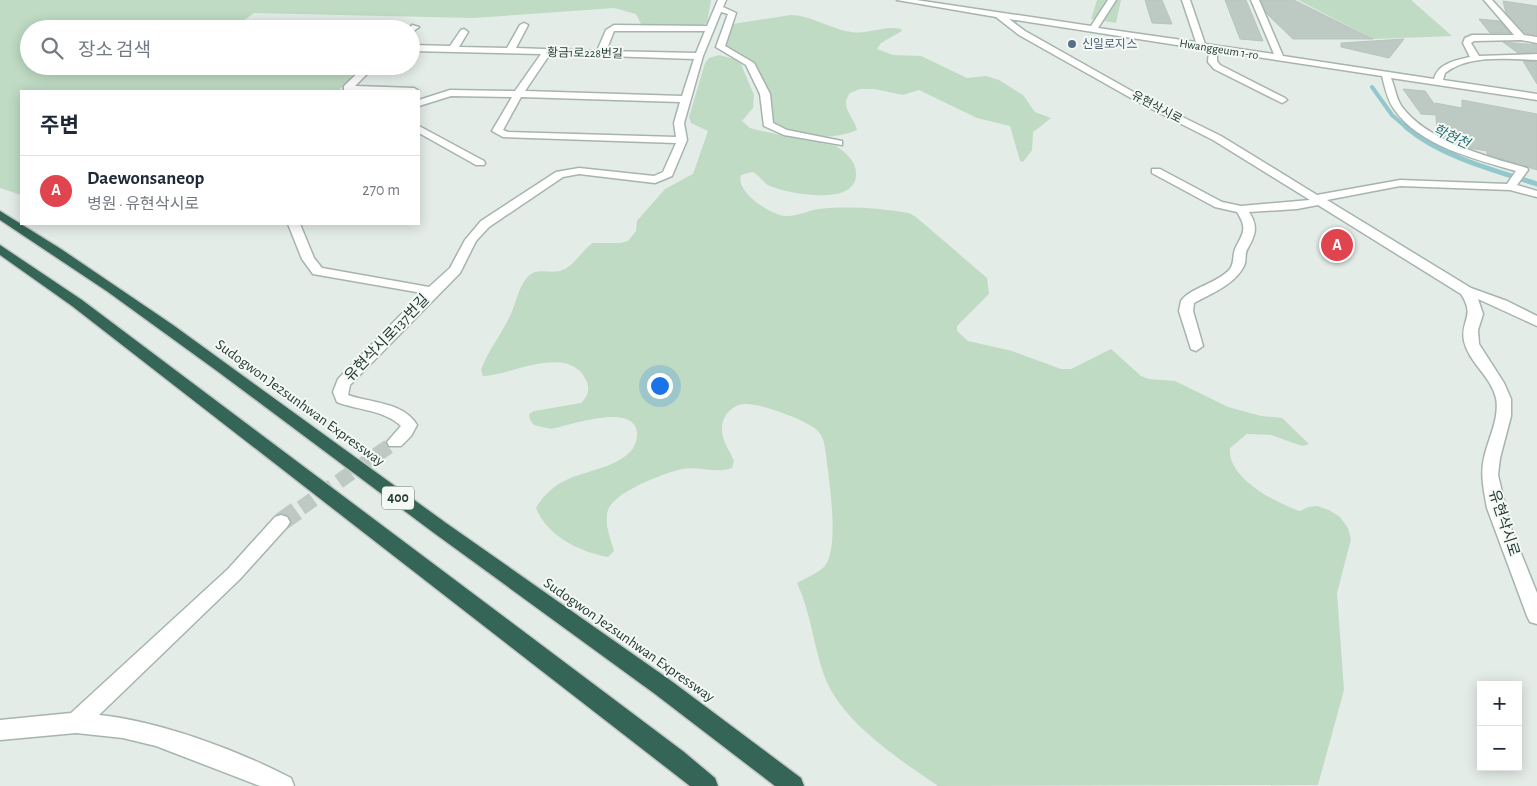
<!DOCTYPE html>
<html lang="ko">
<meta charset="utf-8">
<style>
body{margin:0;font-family:"Alegreya Sans","Noto Sans KR",sans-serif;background:#f2f2f3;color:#1f2937}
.controls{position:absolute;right:15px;bottom:15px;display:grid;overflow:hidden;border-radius:0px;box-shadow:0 2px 12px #0003}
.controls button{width:45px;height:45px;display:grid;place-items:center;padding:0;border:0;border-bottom:1px solid #e0e1e3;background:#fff;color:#1f2937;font:25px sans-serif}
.you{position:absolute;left:659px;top:385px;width:18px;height:18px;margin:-12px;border:4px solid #fff;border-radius:50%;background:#1a73e8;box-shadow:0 0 0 8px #1a73e833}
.badge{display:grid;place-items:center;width:32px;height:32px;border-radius:50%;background:#774f4e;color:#fff;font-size:16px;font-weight:700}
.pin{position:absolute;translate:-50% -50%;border:2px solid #fff;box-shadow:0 1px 5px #0006}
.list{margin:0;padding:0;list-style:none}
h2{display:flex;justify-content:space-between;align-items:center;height:65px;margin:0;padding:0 20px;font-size:21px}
h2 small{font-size:16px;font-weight:400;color:#747a83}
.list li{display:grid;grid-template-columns:32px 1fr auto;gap:15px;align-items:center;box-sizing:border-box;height:70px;padding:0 20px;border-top:1px solid #e0e1e3}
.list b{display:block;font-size:19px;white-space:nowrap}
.list p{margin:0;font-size:16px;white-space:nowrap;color:#747a83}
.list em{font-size:16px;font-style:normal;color:#747a83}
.icon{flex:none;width:28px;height:28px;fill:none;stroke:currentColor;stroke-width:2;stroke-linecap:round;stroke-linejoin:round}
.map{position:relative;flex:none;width:1537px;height:786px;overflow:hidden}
.search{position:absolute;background:#fff;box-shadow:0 2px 12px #0003;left:20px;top:20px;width:400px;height:55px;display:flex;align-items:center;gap:12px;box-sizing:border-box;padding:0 18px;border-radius:28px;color:#747a83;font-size:19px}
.panel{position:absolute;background:#fff;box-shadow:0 2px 12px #0003;left:20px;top:90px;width:400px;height:135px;border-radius:0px}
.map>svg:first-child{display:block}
.green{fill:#bfdbc4}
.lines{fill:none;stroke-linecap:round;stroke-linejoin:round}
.stream-far1{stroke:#92c7cb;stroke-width:4}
.stream{stroke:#92c7cb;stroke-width:5}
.building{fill:#bdc9c3;stroke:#b7c5be}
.minor-tunnel-far1{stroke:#bec9c4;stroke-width:15;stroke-dasharray:15 8;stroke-linecap:butt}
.minor-tunnel{stroke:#bec9c4;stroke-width:19;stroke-dasharray:19 10;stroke-linecap:butt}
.minor-casing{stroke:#a7b4ae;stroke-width:3}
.highway-casing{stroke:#c2c8c6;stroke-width:3}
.minor{fill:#fff;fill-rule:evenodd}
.highway{fill:#346556;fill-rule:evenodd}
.service-dot{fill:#5c6f8a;stroke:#f4f9f6;stroke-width:2}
.labels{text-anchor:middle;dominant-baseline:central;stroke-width:4;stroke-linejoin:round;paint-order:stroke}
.far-service-label{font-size:12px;fill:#4e5e75;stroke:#f4f9f6;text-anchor:start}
.far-street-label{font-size:12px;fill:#253c34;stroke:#f4f9f6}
.far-water-label{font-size:14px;font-style:italic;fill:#266b71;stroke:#f4f9f6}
.shield{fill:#f4f9f6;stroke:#63756e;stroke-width:1}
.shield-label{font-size:14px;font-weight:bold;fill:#253c34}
.street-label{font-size:15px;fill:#253c34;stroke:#f4f9f6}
</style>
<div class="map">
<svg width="1537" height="786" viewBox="0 0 1537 786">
<rect width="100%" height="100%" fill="#e4ece8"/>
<g class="green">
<path d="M0,0h711l-4,23 -7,3 -59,-2 -5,-10 -22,-6 -141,10 -219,-5 -18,13 -16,3h-191v37h335l-26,25h-317v104l-21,-7z"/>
<path d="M1097,0h24l-5,23 -25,-4z"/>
<path d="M1298,0h113l41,36 -78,3z"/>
<path d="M790,15c21,0 40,14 61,17 17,3 33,-7 50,-3l1,2 -21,12 -4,6 16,6 28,1 46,22 19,-2 13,4 24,15 12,17 16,6 -18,14 -1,18 -9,12 -3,-1 -10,-35 -33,-8 -58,-28 -16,5 -29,-6h-14l-10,4c-11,15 4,23 7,37 -28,12 -58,7 -84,-7l-18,-59c-8,-9 -21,-11 -30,-18l8,-22z"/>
<path d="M719,55l15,4 7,5 13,31 -1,13 -11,13 8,7 7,2 79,16c9,6 20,15 20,27 2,34 -67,21 -86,13 -7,-3 -10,-11 -18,-14l-11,3c-6,17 30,40 44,41 12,1 23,-6 34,-7 29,-3 61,-1 90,4l7,4 71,61 2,16 -32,32v5l11,10 44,10 49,18h10l40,-20 30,27 8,3 26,2 53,26 33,9 21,2 27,26 -7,2 -31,-11 -24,-1 -17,14c-3,30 46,55 70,63l8,-4 9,-1 12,4 11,7 8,11 3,11 -14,54 7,97 -26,95 -380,1c-39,-27 -98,-65 -114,-111 -11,-31 -13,-62 -27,-92 9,-5 19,-9 27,-16 17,-18 4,-95 1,-119 -1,-7 -3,-13 -8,-18 -11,-10 -57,-27 -72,-26 -13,0 -24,13 -23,26 0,11 8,21 12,31l-2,7c-16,6 -33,-2 -50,1 -18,4 -68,23 -74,41 -4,13 2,28 6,41l-6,6c-28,-5 -61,-21 -72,-49 25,-42 65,-30 93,-55 5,-4 9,-14 8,-21 -4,-30 -68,-6 -86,-3l-17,-4 -4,-5 -1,-6 5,-3 47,-8c6,-6 9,-12 6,-21 -17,-40 -75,-7 -104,-6l-2,-6c8,-22 24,-40 32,-61 4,-11 8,-28 18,-35 10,-6 23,1 34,-5 11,-6 17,-19 28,-26h27l8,-2 8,-10 1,-10 5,-6 23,-26 28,-15 15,-43 -17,-8 -2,-6 16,-54 4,-5z"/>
</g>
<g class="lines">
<path class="stream-far1" d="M1372,87l20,28 15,13"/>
<path class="stream" d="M1406,127c36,30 87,43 131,57"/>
</g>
<g class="building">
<path d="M1145,0h17l10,24 -20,-1z"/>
<path d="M1225,0h21l17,41 -23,-2z"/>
<path d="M1261,0h33l79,39h-80l-26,-25z"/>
<path d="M1503,1l34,5v29l-12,-2 -19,-20z"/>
<path d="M1479,19l21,2 10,12h-20z"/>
<path d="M1404,39l-15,19 -48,-11v-4z"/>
<path d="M1503,42l34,3v7l-19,1z"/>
<path d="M1523,61l14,1v22z"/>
<path d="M1403,89l22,2 10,14v-2l27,5v-8l75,14v56l-50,-16v-3l-18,-3 -32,-15 -1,-18 -15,-1z"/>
</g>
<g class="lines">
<path class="minor-tunnel-far1" d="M301,508l94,-66"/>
<path class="minor-tunnel" d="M281,522l21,-15"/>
<defs>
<g id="minor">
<path d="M718,0h8l-3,7 13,6 -11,33 29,17 16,31 3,29 14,7 55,11v4l-58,-10 -20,-9 -4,-32 -14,-29 -30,-18 12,-33 -7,-2 -18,44 -19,67 3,17 -15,36 -17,7 -76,-9 -16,3 -74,50 -13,14 -16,32 -110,112 -2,10c22,8 56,7 69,30l-6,11 -10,10h-12l-2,-4 14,-16c-16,-16 -44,-16 -64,-24l-4,-10 5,-13 84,-86 -109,-19 -11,-15 -14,-35h12l14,34 8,10 107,19 21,-19 15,-28 16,-19 75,-49 23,-4 75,8 9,-4 13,-29 -173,-6 -11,-6 20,-34 -61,-1 -32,10v-6l31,-10 65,1 26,-37 -130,-3v-6l39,1 11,-16 3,-1 4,3 -9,15 48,1 13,-23 4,-2 4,2 -12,23 81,3 9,-21 8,-5 93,1zM614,31h91l-9,22 -90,-2zM550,54l144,5 -12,37 -157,-5zM521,97l159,5 -6,21 2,14 -168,-5 -5,-2z"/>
<path d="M897,0h19l175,26 17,-26h8l-18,28 98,14 -14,-42h8l15,44 69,10 -23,-54h8l24,56 151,23c4,-16 23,-19 36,-22l-7,-14 2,-5 7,-3h42l-30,-35h8l32,35 13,2v6l-16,-3 -47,1 -3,2 8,13 58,-2v6c-29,-1 -68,-6 -92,13l-2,7 94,14v6l-146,-22c4,9 5,21 11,29 25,34 86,50 125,61l1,2 -11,15 20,6v6l-27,-7 -110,-4 -73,14 144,88 36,13 30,15v10l-59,-27 5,15 -5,16 1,14 25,39 7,16v17l-11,42 -2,17 12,51 27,67v31l-7,-2 -3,-6 -40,-108c-3,-17 -7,-33 -3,-50 4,-19 16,-40 12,-60 -5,-22 -27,-35 -32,-57 -4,-21 12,-24 -3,-47l-143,-89 -21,4 -48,3c9,14 7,22 -1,36 -4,5 -1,12 -4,18 -10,19 -32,27 -50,37l-1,8 10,35 -7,5 -5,-2 -12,-38 2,-10c10,-14 36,-17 49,-32 5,-7 2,-15 6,-22 8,-15 11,-19 1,-35l-22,-5 -63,-34v-4h8l62,33 19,4 69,-6 -97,-60 -75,-38 -119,-67 -23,-18zM1009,19l200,31 -1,12 6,7 68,34 5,-3 -2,-2 -65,-33 -3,-4v-10l165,25c3,11 5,23 12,33 25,37 81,50 122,62l-9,13 -107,-4 -83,15 -96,-59 -77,-38 -119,-67z"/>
<path d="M359,25l4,4h-10z"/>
<path d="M412,25l7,2 -8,6v-4h-2z"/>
<path d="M365,66h10l-20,20 59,2 5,3 -75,-1v-4z"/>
<path d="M419,126l65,35 1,2 -1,2h-8l-57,-32z"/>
<path d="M281,515l6,2 3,5 -3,5 -47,52 -141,136c60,6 138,35 192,63l3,8h-34l-104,-40 -33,-8 -47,-5 -76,7v-20l71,-7 157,-144 47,-52z"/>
</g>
<g id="highway">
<path d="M0,211l61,38 112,76 273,198 224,157 131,98 3,8h-29l-120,-92 -221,-161 -217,-162 -109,-79 -108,-72z"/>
<path d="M0,245l82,55 602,452 31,26 3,8h-28l-618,-480 -72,-51z"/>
</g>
</defs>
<use href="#minor" class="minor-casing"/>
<use href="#highway" class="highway-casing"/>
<use href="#minor" class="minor"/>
<use href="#highway" class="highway"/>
</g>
<circle class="service-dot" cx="1072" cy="44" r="5"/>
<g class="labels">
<g class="far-service-label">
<text x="1082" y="44">신일로지스</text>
</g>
<g class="far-street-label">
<text transform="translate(1219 49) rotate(9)">Hwanggeum 1-ro</text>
<text transform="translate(585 53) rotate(1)">황금1로228번길</text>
<text transform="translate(1157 107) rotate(28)">유현삭시로</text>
</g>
<g class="far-water-label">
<text transform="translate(1451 137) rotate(25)">학현천</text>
</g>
<rect class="shield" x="382" y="486.5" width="32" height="23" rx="4"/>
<g class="shield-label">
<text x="398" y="498">400</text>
</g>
<g class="street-label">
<text transform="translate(387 338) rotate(-46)">유현삭시로137번길</text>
<text transform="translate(300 403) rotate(36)">Sudogwon Je2sunhwan Expressway</text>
<text transform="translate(1504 523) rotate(72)">유현삭시로</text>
<text transform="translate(629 640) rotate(35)">Sudogwon Je2sunhwan Expressway</text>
</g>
</g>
</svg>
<div class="controls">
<button>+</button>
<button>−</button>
</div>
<div class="you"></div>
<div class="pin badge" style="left:1337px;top:245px;background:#e0444e">A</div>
<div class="search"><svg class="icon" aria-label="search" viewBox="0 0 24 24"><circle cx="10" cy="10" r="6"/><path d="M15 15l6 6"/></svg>장소 검색</div>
<section class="panel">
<h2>주변<small></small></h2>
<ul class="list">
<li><span class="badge" style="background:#e0444e">A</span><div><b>Daewonsaneop</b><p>병원 · 유현삭시로</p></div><em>270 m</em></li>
</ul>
</section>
</div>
